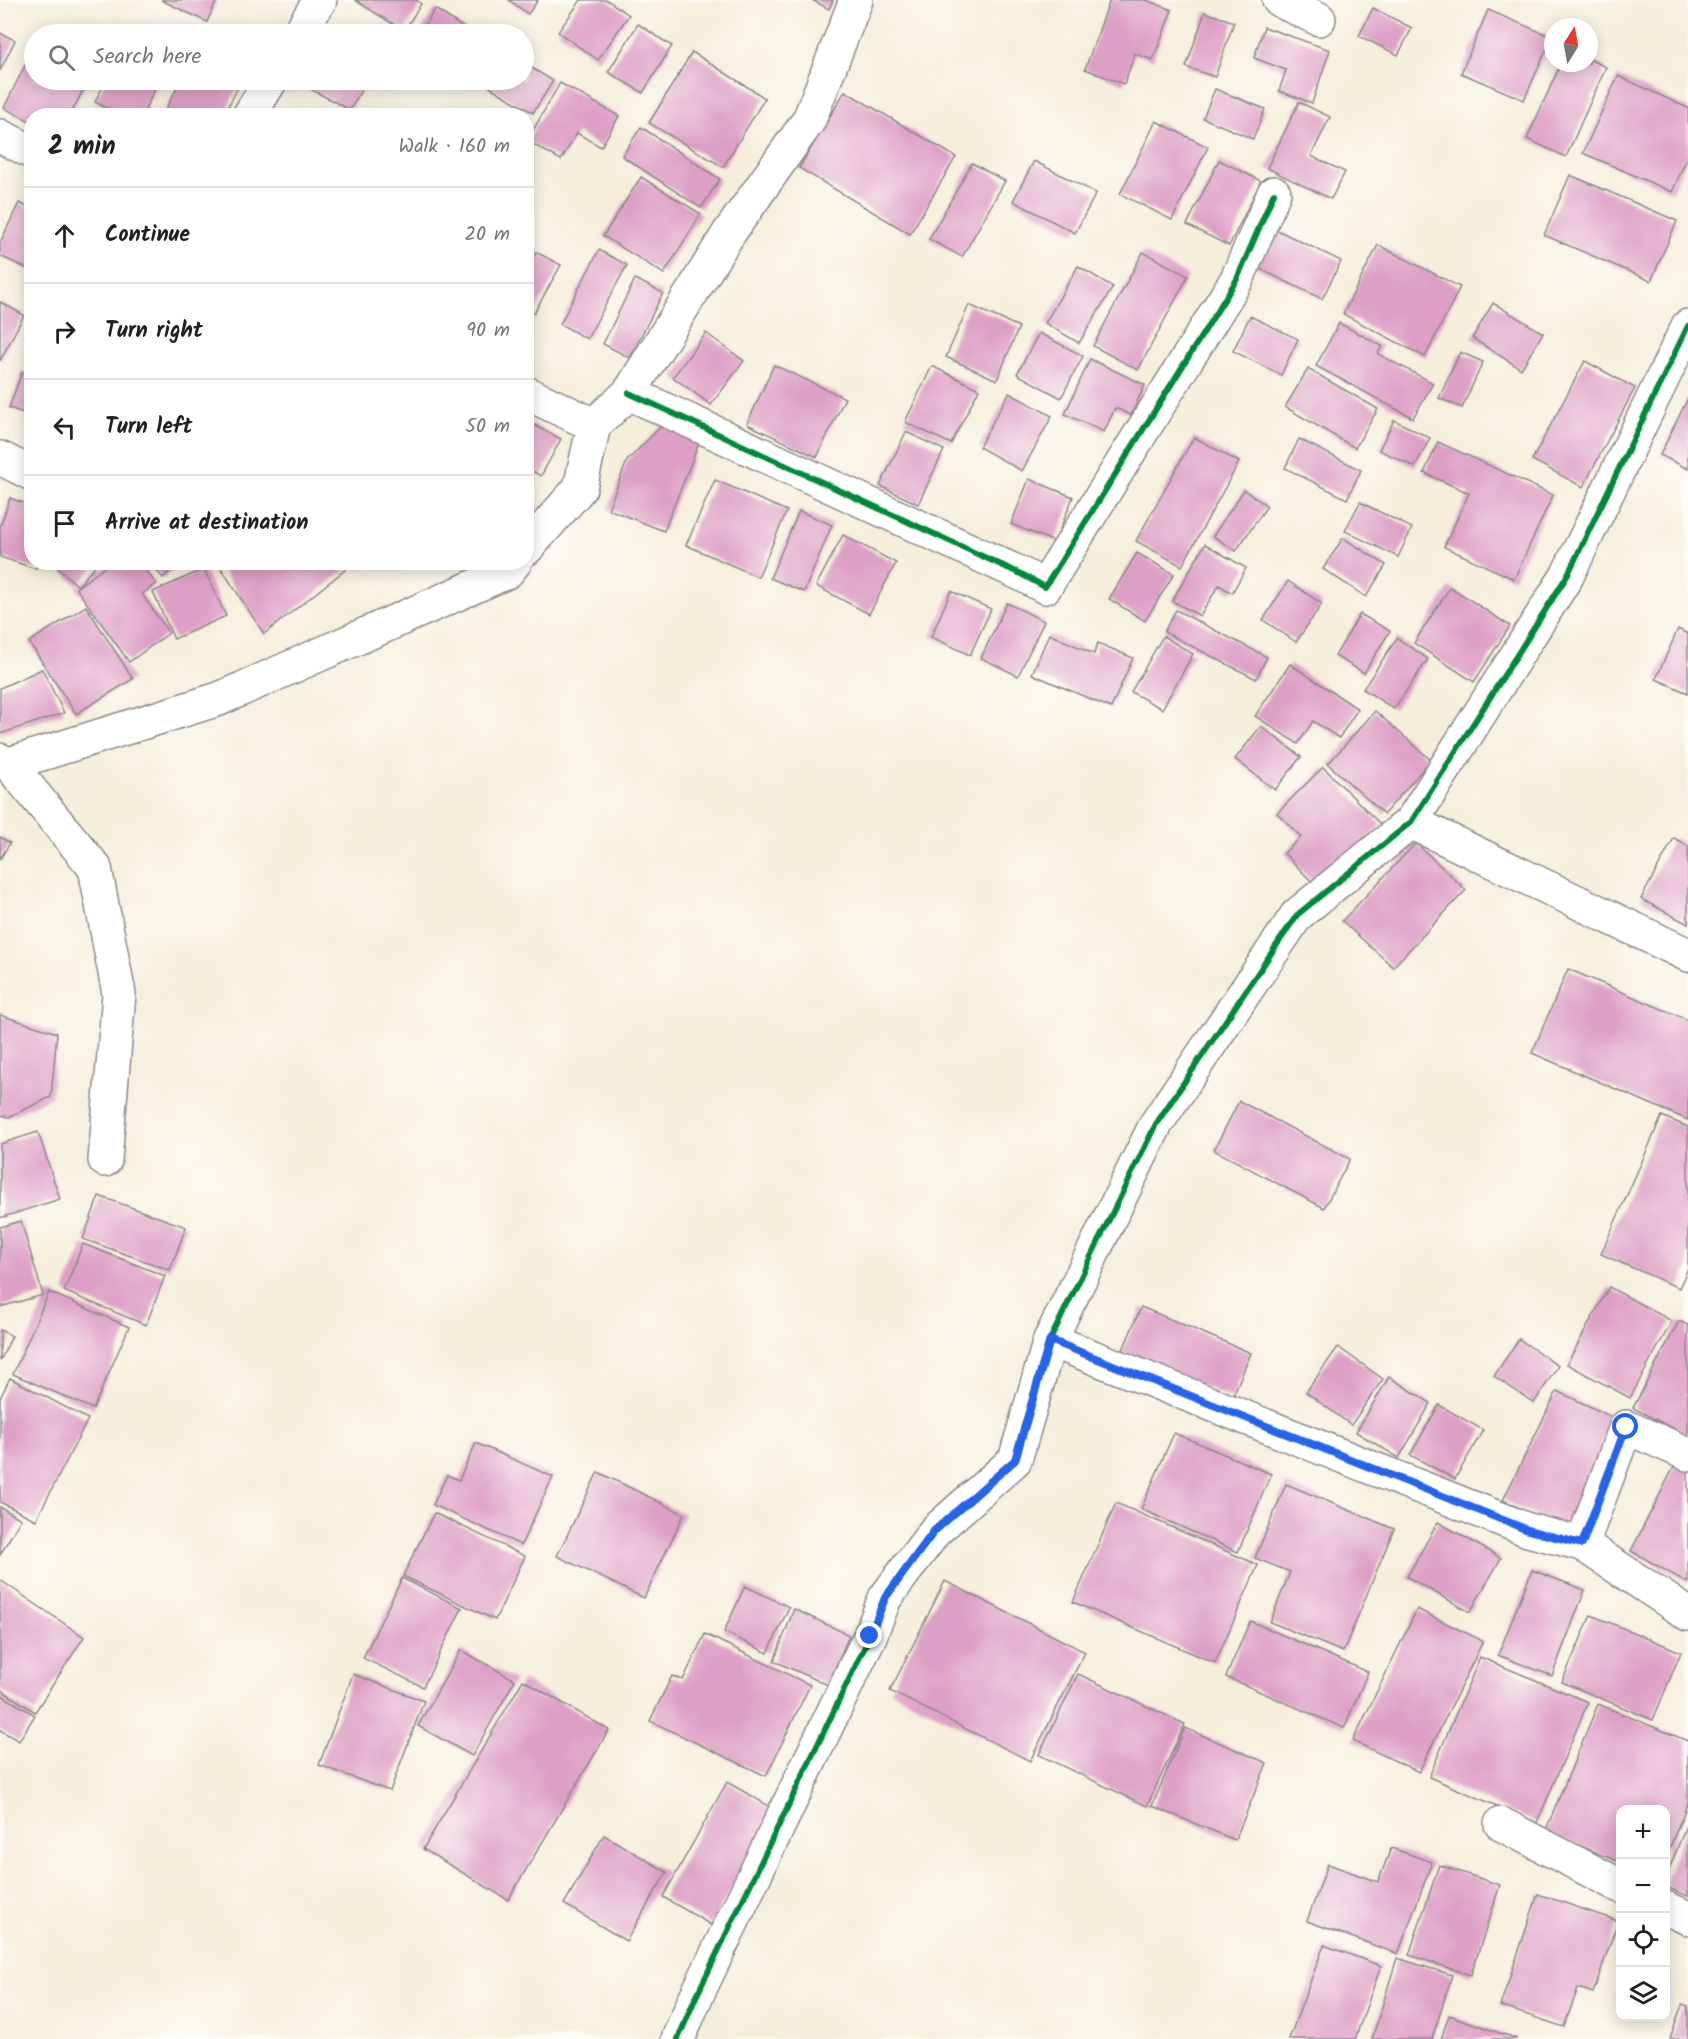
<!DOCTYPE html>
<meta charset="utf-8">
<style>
body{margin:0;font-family:Kalam,sans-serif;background:#f2f2f2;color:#202124}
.controls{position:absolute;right:18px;bottom:18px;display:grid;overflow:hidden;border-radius:12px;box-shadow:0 3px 15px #0003}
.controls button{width:54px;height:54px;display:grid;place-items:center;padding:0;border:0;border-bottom:2px solid #e0e0e0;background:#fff;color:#202124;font:30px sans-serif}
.compass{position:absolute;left:1544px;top:18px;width:54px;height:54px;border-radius:50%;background:#fff;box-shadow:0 3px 15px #0003;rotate:11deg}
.stop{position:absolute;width:18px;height:18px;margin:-14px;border:4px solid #2563eb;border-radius:50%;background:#fff}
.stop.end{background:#2563eb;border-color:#fff;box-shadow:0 2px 6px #0008}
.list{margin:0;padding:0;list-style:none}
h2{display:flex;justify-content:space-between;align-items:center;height:78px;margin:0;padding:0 24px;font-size:26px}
h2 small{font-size:20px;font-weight:400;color:#757577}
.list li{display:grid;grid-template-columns:39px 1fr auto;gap:18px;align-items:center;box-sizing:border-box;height:96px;padding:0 24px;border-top:2px solid #e0e0e0}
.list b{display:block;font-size:22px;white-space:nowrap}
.list em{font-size:20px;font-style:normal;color:#757577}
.icon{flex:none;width:33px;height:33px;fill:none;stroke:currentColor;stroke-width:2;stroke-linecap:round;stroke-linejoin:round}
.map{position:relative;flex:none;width:1688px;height:2039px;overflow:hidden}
.search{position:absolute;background:#fff;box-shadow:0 3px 15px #0003;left:24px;top:24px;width:510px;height:66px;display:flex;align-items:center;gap:15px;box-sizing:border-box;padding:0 21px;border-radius:33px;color:#757577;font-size:22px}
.panel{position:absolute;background:#fff;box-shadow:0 3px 15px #0003;left:24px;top:108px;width:510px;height:462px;border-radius:24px}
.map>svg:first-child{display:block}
.building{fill:#de9fc6}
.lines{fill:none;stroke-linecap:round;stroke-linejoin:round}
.street-casing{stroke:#8c888b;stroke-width:36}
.secondary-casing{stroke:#8c888b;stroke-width:36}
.street{stroke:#fff;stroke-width:33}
.secondary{stroke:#fff;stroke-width:33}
.cycleway-casing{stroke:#fdfcf7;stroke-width:10}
.cycleway{stroke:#00873e;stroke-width:6}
.route{stroke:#2563eb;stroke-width:8}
</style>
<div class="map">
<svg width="1688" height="2039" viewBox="0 0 1688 2039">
<rect width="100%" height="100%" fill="#fdfcf7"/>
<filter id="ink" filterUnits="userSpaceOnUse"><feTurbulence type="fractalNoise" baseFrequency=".0167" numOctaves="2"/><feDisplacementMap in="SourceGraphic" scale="12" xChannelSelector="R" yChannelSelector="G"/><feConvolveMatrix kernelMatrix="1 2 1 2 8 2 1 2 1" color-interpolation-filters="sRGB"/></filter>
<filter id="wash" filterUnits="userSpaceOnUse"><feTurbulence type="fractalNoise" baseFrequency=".008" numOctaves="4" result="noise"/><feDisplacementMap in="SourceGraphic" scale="24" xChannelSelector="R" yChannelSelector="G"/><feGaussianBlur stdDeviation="1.35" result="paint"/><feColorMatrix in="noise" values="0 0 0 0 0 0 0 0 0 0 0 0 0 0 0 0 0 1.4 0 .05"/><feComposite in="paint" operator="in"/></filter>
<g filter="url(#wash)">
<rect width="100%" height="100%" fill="#f5eedb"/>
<g id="blocks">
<g class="building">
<path d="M161,0h56l-10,22z"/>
<path d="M355,0h61l5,4 -17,27z"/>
<path d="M509,0h29l-10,14z"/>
<path d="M581,0h26l22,15 -31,45 -40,-28z"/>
<path d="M812,0h21l-4,9z"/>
<path d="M1110,0h36l26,10 -19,50 -18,-6 -11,30 -39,-15z"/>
<path d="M1373,8l39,20 -14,27 -39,-19z"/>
<path d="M435,9l38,25h-54z"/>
<path d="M1488,10l64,27 -28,63 -63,-27z"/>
<path d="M1205,12l29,10 -19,55 -29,-10z"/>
<path d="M638,24l34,22 -29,47 -35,-21z"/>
<path d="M1264,27l66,23 -18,53 -33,-12 7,-21 -32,-12z"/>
<path d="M0,33l15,7 -15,31z"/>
<path d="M34,47v33h54l-18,36h-38v6l-28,-14z"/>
<path d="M692,52l73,46 -42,69 -74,-44z"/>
<path d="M1589,59l17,8 -40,90 -39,-18 34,-76h28z"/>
<path d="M524,63l29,18 -20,32 -55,-33h46z"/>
<path d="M1618,76l70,32v48l-16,36 -89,-39z"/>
<path d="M106,80h53l-17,36h-19l-28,-14z"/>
<path d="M181,80h61l-19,36h-61z"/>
<path d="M303,80h64l-17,30 -49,-26z"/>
<path d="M560,83l59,33 -18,31 -24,-14 -16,27 -34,-19z"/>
<path d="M1215,89l50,20 -12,30 -50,-21z"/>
<path d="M845,91l111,66 -46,77 -111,-66z"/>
<path d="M1299,102l31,15 -19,39 34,16 -14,27 -64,-31z"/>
<path d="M1156,121l52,26 -36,73 -52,-26z"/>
<path d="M641,127l79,52 -19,29 -79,-52z"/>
<path d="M1219,160l42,21 -32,65 -42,-21z"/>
<path d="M1034,161l62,32 -21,40 -62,-32z"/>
<path d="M972,163l33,18 -43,76 -33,-18z"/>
<path d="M1570,175l107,46 -26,60 -107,-46z"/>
<path d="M641,177l60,37 -37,60 -61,-38z"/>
<path d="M19,203l13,6v62l-32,-15v-13z"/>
<path d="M1275,229l66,32 -19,38 -66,-32z"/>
<path d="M1378,245l82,42 -35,70 -82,-43z"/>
<path d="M599,250l28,15 -40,74 -27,-15z"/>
<path d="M536,252l25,13 -27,48 -8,-4v-39z"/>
<path d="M1143,252l45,24 -50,94 -45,-24z"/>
<path d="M1078,266l35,21 -34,56 -34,-20z"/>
<path d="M635,279l28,14 -33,65 -27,-14z"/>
<path d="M0,302l24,13 -24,46z"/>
<path d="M1493,303l50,30 -22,36 -49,-31z"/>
<path d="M969,305l50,22 -22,53 -51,-23z"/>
<path d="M1250,316l48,23 -17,36 -48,-24z"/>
<path d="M1339,323l43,23 -4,8 55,29 -20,35 -97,-52z"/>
<path d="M706,333l38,28 -33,44 -38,-28z"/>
<path d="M1039,333l44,23 -22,42 -44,-24z"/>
<path d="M1460,352l23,10 -21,46 -23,-10z"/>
<path d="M1090,359l55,26 -14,30 -16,-7 -11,24 -39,-18z"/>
<path d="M1585,361l50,27 -52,99 -51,-27z"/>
<path d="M774,365l71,33 -28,59 -70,-33z"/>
<path d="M932,366l47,23 -28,55 -46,-22z"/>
<path d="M1308,369l70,40 -23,39 -70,-41z"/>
<path d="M22,372l10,3v41l-23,-8z"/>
<path d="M1009,393l43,23 -30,55 -43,-24z"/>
<path d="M1688,398v71l-28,-14z"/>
<path d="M1394,420l36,18 -15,29 -36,-17z"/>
<path d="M526,421l35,18 -20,37 -15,-8z"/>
<path d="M666,421l36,14 -38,96 -56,-22 19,-48z"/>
<path d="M906,432l38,18 -26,54 -38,-18z"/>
<path d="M1194,437l45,25 -57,104 -46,-25z"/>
<path d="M1299,439l62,31 -14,29 -62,-31z"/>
<path d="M1438,442l115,53 -39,84 -70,-32 25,-54 -45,-20z"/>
<path d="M1029,479l44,18 -18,45 -44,-18z"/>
<path d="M715,480l72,31 -29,66 -72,-32z"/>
<path d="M1244,490l23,16 -31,45 -23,-15z"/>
<path d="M10,498l22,8v56h6l-2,7 -36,-12v-30z"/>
<path d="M1360,502l52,26 -14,29 -53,-26z"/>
<path d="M799,511l33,14 -28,67 -34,-14z"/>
<path d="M843,535l53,28 -27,51 -53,-28z"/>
<path d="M1343,538l43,27 -20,32 -43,-28z"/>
<path d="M1205,544l41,24 -14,25 -13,-8 -19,31 -28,-15z"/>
<path d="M1137,553l37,21 -29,47 -36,-22z"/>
<path d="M51,562h47l-20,24z"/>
<path d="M112,562h28l16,22 -14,10 27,39 -40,29 -53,-74z"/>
<path d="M149,562h31l-17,16z"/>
<path d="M217,562h138l-91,72z"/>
<path d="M204,569l22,47 -52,23 -21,-47z"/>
<path d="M1288,581l34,23 -26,38 -33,-22z"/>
<path d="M1450,587l60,39 -36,56 -60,-39z"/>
<path d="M951,591l40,18 -21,46 -39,-18z"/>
<path d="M1007,603l37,18 -26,55 -37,-18z"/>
<path d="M86,606l47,73 -57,35 -47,-72z"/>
<path d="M1176,610l91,47 -11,22 -92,-47z"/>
<path d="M1360,614l30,17 -26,42 -29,-17z"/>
<path d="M1678,629l10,5v59l-32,-14z"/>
<path d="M1049,634l45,20 4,-11 35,15 -22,50 -79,-34z"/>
<path d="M1163,636l30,18 -31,55 -31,-17z"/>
<path d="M1397,638l31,21 -34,50 -31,-20z"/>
<path d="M1290,664l68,45 -19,29 -26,-17 -15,23 -43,-28z"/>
<path d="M42,669l22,44 -64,21v-46z"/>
<path d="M1375,711l56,49 -47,54 -56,-50z"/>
<path d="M1261,726l40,31 -26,33 -40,-31z"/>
<path d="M1323,767l58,58 -64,62 -33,-34 17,-16 -24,-24z"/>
<path d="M0,837l10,6 -10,16z"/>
<path d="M1674,838l14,8v78l-47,-25z"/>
<path d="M1416,843l50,47 -73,77 -51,-46z"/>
<path d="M1568,969l120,51v100l-156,-67z"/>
<path d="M0,1015l57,18 -6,64 -42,20 -9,-2z"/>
<path d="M1239,1101l111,58 -26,49 -110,-58z"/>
<path d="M1662,1116l26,11v141l-9,20 -78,-34z"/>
<path d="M38,1132l22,67 -60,19v-74z"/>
<path d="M99,1196l87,31 -16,43 -87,-31z"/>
<path d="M21,1221l22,74 -43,12v-80z"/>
<path d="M83,1244l82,32 -19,49 -82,-34z"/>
<path d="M1609,1287l63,34 -42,77 -63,-34z"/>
<path d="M49,1292l80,35 -36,82 -80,-35z"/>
<path d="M1141,1307l110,46 -19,45 -110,-46z"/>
<path d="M1679,1321l9,4v111l-55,-28z"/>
<path d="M0,1330l12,6 -12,25z"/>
<path d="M1519,1339l39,27 -24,37 -40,-27z"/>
<path d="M1338,1347l45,32 -32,46 -45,-33z"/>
<path d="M1389,1377l42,26 -32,55 -43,-26z"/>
<path d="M10,1378l78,41 -52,101 -36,-18v-104z"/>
<path d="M1557,1391l66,31 -54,110 -66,-32z"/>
<path d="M1439,1405l44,25 -28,49 -45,-24z"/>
<path d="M1174,1433l97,41 -33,78 -97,-43z"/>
<path d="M476,1443l77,34 -32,68 -88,-40 14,-30 12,5z"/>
<path d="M1680,1455l8,4v124l-57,-32z"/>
<path d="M598,1472l86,42 -40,84 -87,-42z"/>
<path d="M1286,1484l108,45 -51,123 -73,-30 20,-50 -35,-14z"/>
<path d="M1116,1503l142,62 -43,98 -142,-61z"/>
<path d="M0,1507l21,12 -21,36z"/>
<path d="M434,1513l91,43 -30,64 -92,-44z"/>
<path d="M1438,1522l63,36 -31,54 -63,-35z"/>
<path d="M1532,1570l53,20 -33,86 -54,-21z"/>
<path d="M402,1578l60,30 -39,79 -60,-29z"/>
<path d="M0,1580l84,57 -49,75 -35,-23z"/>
<path d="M945,1581l140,71 -55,109 -140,-70z"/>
<path d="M745,1586l44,21 -21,46 -44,-21z"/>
<path d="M794,1609l55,26 -21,50 -54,-24z"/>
<path d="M1417,1609l66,32 -64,131 -66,-31z"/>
<path d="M1591,1615l90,37 -28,68 -91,-38z"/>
<path d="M1250,1621l118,51 -24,56 -118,-51z"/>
<path d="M705,1634l105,51 -44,91 -116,-55 22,-45 11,4z"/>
<path d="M461,1650l54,30 -43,76 -54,-30z"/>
<path d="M1480,1657l108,45 -51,121 -108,-46z"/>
<path d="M353,1674l71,27 -34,90 -71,-26z"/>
<path d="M1078,1674l107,50 -38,82 -108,-51z"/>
<path d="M523,1680l86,50 -101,170 -85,-51z"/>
<path d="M0,1694l35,21 -16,26 -19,-11z"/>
<path d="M1598,1704l90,37v61l-22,55v-47h-46v52l-75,-30z"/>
<path d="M1185,1728l82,35 -32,77 -83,-34z"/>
<path d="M727,1782l49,28 -65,115 -48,-28z"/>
<path d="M1688,1821v75l-22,-9v-10z"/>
<path d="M604,1835l63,37 -41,69 -62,-37z"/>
<path d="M1391,1848l41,14 -34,92 -91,-33 21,-57 50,18z"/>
<path d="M1439,1865l61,20 -29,90 -62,-20z"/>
<path d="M1538,1894l80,27 -25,72 -15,-5 -14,39 -64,-21z"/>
<path d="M1324,1945l57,21 -26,73h-66z"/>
<path d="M1397,1958l55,17 -20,64h-60z"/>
<path d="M1682,2005l6,2v32h-18z"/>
<path d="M1449,2015l68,24h-76z"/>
</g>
</g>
</g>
<g filter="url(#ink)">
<use href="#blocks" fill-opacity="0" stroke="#8c888b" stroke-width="1.5"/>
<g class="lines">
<defs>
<g id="street">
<path d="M1279,0l40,19"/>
<path d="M299,34l21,-34"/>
<path d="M249,116l22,-36"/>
<path d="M0,136l32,16"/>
<path d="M526,393l68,32"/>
<path d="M629,393l394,182 22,12 192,-308 37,-86"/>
<path d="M0,458l32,16"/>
<path d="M9,764l86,104 24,126 -14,166"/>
<path d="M1411,822l277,133"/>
<path d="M1050,1340l478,190 54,14 106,70"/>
<path d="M1582,1544l44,-117 62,27"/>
<path d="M1501,1824l119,62"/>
<path d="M1666,1908l22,10"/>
<path d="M678,2039l17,-40 175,-363 15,-38 50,-67 80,-71 35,-120 106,-216 141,-209 114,-93 156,-246 121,-250"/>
</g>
<g id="secondary">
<path d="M526,549l54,-61 14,-63 35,-32 100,-160 80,-113 47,-120"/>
<path d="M0,760l9,4 210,-65 288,-127 8,-10"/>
</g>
</defs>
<use href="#street" class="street-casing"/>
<use href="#secondary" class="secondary-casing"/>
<use href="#street" class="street"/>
<use href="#secondary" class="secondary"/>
<defs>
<g id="cycleway">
<path d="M629,393l394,182 22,12 192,-308 37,-86"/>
<path d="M678,2039l17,-40 175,-363 15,-38 50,-67 80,-71 35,-120 106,-216 141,-209 114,-93 156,-246 121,-250"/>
</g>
</defs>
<use href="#cycleway" class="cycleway-casing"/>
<use href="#cycleway" class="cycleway"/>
</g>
</g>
<g class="lines" filter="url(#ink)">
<path class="route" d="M870,1636l15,-38 49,-67 81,-71 35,-120 478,190 54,14 44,-117"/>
</g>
</svg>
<div class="controls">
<button>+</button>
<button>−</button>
<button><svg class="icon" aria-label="locate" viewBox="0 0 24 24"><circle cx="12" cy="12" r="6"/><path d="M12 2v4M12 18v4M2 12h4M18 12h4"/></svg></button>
<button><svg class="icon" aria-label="layers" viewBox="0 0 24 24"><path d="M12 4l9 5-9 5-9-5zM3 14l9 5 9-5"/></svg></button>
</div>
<svg class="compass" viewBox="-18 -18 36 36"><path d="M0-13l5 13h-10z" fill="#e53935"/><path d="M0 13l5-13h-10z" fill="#757577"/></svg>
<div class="stop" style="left:1626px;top:1427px"></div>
<div class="stop end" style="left:870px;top:1636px"></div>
<div class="search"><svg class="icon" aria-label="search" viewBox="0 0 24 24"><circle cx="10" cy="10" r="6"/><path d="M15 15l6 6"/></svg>Search here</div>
<section class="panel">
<h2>2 min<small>Walk · 160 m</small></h2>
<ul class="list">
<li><svg class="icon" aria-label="ahead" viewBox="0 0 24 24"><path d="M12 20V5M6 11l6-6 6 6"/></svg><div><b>Continue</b></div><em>20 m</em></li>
<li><svg class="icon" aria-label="right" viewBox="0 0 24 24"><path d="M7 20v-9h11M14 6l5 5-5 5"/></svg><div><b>Turn right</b></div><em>90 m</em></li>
<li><svg class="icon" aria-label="left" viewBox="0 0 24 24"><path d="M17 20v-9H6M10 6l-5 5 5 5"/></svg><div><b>Turn left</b></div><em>50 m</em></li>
<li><svg class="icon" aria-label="arrive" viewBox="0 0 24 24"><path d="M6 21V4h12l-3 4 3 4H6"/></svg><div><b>Arrive at destination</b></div></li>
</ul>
</section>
</div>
